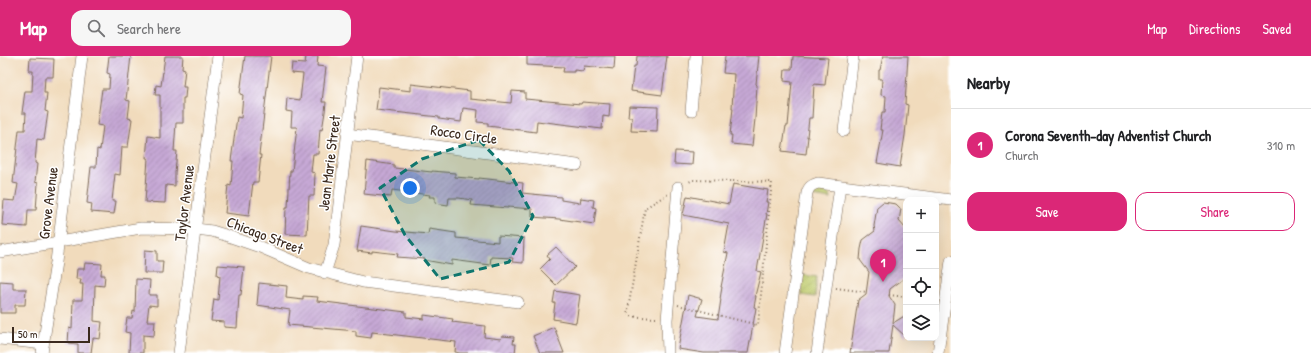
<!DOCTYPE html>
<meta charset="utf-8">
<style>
body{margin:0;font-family:"Patrick Hand",sans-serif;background:#f6f6f6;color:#202124}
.controls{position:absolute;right:12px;bottom:12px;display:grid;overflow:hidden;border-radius:8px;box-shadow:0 4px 16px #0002}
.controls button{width:36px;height:36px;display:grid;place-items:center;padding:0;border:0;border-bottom:1px solid #e0e0e0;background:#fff;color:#202124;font:20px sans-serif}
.scale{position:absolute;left:12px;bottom:10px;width:78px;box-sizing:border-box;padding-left:4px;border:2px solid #3b2a1e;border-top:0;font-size:11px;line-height:14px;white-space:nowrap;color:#3b2a1e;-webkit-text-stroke:3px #fff;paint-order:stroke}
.you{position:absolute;left:410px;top:132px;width:14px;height:14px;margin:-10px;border:3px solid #fff;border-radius:50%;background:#1a73e8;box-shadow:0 0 0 6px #1a73e833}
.badge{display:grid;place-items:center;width:26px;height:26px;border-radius:50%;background:#db2777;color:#fff;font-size:13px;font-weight:700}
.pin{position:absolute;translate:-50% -33px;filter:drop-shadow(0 1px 2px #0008)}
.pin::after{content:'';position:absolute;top:21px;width:14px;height:12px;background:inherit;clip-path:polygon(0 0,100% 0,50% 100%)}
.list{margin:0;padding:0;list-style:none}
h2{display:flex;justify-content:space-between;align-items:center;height:52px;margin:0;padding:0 16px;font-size:17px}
h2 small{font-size:13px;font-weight:400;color:#757577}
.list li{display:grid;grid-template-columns:26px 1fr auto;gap:12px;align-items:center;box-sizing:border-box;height:72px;padding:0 16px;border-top:1px solid #e0e0e0}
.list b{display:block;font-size:15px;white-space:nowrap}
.list p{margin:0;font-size:13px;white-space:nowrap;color:#757577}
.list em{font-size:13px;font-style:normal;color:#757577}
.actions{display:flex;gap:8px;padding:12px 16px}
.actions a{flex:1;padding:9px 0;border:1px solid #db2777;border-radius:12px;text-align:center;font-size:14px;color:#db2777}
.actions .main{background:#db2777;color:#fff}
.icon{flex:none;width:22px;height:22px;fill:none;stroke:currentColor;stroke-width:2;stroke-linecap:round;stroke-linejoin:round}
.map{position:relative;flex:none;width:951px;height:297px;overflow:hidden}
header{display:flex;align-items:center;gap:24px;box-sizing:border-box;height:56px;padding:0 20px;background:#db2777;color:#fff}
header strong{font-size:19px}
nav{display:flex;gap:22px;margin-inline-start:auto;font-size:14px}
.search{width:280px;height:36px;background:#f6f6f6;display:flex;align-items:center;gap:10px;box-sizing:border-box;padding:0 14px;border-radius:12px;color:#757577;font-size:15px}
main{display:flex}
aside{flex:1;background:#fff}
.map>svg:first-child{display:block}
.garden{fill:url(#garden-furrows);stroke:#7d7a46}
.building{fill:url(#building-hatch)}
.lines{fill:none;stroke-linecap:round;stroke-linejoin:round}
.minor-casing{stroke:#7b6855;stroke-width:12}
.path{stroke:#7b6855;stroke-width:2;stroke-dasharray:1 3;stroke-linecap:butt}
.minor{stroke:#fff;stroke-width:11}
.marked{fill:#0f766e;fill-opacity:0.2;stroke:#0f766e;stroke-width:3;stroke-dasharray:8 5;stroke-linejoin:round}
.labels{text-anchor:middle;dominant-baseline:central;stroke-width:3;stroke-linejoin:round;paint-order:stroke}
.street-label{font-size:15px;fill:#3b2a1e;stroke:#fff}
</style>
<header>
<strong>Map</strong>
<div class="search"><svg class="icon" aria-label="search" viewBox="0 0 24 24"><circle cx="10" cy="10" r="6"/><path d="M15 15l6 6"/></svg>Search here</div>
<nav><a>Map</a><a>Directions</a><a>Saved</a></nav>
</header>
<main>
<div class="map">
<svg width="951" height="297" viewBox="0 0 951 297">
<defs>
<pattern id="garden-furrows" width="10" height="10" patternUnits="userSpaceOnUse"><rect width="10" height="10" fill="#bfcb6d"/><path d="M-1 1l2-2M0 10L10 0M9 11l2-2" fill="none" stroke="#a5ae5e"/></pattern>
<pattern id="building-hatch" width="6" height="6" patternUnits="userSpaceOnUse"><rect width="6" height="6" fill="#c6a8d5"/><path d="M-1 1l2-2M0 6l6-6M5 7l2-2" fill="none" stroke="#a289ac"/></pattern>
</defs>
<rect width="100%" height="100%" fill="#fff"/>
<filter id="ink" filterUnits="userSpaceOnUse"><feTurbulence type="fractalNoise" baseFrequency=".025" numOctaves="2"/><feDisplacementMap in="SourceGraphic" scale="8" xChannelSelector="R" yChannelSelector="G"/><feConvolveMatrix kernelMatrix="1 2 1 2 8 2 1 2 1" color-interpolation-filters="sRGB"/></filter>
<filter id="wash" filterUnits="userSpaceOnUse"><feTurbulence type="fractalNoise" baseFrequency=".012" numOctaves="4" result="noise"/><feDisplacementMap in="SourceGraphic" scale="16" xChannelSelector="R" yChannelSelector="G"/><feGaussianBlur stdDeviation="0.9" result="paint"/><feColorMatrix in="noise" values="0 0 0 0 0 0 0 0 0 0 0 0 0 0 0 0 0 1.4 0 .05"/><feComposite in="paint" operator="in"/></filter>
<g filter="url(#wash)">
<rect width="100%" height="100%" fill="#f1dbbc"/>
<g class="garden">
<path d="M819,135c6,0 11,1 12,8l-18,-3 1,-3z"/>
<path d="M803,219l14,2 -2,20 -14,-2z"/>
</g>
<g id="blocks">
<g class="building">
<path d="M109,0h22l-5,44 4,1 -2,17 4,1 -4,28h-6l-2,28 -5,-1 -3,27h4l-2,13 -23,-2 1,-8 -5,-1 4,-36h5l1,-18 3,1 3,-24 -6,-1 5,-36h7l1,-15 -3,-1z"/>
<path d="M165,0h18l-1,12 3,1 -2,18h3l-1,11h-2v25h-7l-2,28h3l-2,22v13l-9,-1 -1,18 -20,-1 3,-44h-2l2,-22 12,2v-43h-5l1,-10 5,1z"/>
<path d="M245,0h26l-12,99h2l-3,27h-5l-4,34 -24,-3 3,-28 3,1 2,-25h-2l6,-44 4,1 2,-23 -3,-1z"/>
<path d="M306,0h12l-1,10 9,1 -4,35h4l-1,10 -3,18 -2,-1 -2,25h-5l-2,18 4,1 -1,23h-5l-2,39 -22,-1 1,-27h2l2,-36h2l5,-44h-6l1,-15 -6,-1 1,-13 13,2 3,-26 -12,-1 1,-10 13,1z"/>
<path d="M527,0h88l-1,13 -30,-3 -1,5 -9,-1v2h-11l1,-5 -37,-2z"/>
<path d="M637,0h30l-5,39 -31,-4 3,-25h2z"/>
<path d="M725,0h34l-3,28 1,1 -2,34 -3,27 -21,-2 1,-9h-2l3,-27h-1l2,-34 -11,-1z"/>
<path d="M793,0l35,2 -3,27 -11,-1 -2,34h-3l-2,19h1l-2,17 -24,-3 4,-25h2l4,-44 -8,-1 1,-12h7z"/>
<path d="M883,0h25l-3,48 3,1 -3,30 -5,32 -23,-4 6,-33h-3l2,-18h3l1,-16 -5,-1 1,-16h-3v-9h1z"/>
<path d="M30,2l24,1 -1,18h-8l-1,16h3l-2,18 3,1 -4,28 -7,-1 -2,24 2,1 -2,18 3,1 -2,27h-8l-1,17 -25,-2 2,-25 11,1 3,-17 -5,-1 6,-53h6l1,-17h-4l3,-22h7l1,-20h-4z"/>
<path d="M411,28l59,7v8l41,4 1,-12 13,1v7l56,5 1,-2 28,2 -1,13 -6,-1 -1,13 -65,-8 -1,11 -48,-6v-3l-11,-1 1,-12 -15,-2 -2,14 -22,-3v-2l-63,-7 3,-23 32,4z"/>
<path d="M629,50l29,1 -1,25 -26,-1 1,-14h-4z"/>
<path d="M675,95l18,1 -1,13 -18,-1z"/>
<path d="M367,105l27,4v3l38,4v-1l23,2v4l24,2v-1l44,5 -1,10 39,4v3l19,3 1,-5 13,2 -1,7 3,1 -2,16 -35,-5 -27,-2v-8l-24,-2v1l-37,-3 1,-5 -13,-2h-10l-1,7 -13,-2v-6h-6l1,-2 -38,-5 -1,7 -27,-3z"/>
<path d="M733,128l35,6 -2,12h2l-2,12h1l-10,57 4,1 -6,24h1l-2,11 2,1 -8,45h-44l-26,-4 10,-54 14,4 -5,17 21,3 3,-20h-1l2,-12h-1l7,-34 -4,-1 5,-28 -46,-9 4,-19 42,8z"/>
<path d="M883,146l13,2 5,5 -2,12 7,8v48l-16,12 -1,7 6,9 -2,18 13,-8v22l-13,-12 -4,28h-39l8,-53 8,-6 3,-22 -9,-12 1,-11 2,-9 12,-9 -1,-5 3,-19z"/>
<path d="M361,170l35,5 32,3 1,-5 27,4v5l42,4v-6l26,2 -1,25 -11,-1 1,-4 -22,-1 -1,8 -38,-5v5l-28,-5 1,-1 -28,-2 1,-3 -26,-3v2l-15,-2z"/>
<path d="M556,191l19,20 -19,18 -16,-16 10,-10 -3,-4z"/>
<path d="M145,194l12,1v10h6l-1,12h-18z"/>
<path d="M85,207l17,1 -1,11h4l-1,11 -9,-1 -1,36 8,1 -2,17 -7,-1 -2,15h-13v-9l-10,-1 1,-15 3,1 1,-29h9l1,-16h-3l1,-5h-5l1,-10h7z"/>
<path d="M218,209l26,2 -3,28h-2l-2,33 -13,-1v-5l-13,-1 3,-22 4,1 2,-24 -3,-1z"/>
<path d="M136,223l14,1 -1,15h8v11l-8,-1 -2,16h8l-1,15 -11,-1v18h-14l1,-20 -5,-1 2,-14h5l1,-7 2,1z"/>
<path d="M0,225l13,1v7h13l-1,16h-10v8h-15z"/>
<path d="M259,227l28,3 -1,12 17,2v-4l15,1 -1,4 89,11v5l18,2v-4l29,4 -1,3 33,4 -1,11 17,2 1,-3 12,1 -1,7h3l-1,9h-55l-5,-1 1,-10 -84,-10 -1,6 -15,-2v-5l-68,-6 2,-15 -33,-5z"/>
<path d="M555,235l25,4 -4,28 -23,-4 2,-16h-2z"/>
<path d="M554,271l10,26h-24l-7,-17z"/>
</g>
</g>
</g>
<g filter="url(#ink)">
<use href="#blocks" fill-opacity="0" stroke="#7b6855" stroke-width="1"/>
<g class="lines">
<defs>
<g id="minor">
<path d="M691,55l5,-55"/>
<path d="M844,75l9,-75"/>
<path d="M347,78l230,31"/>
<path d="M0,196l141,-24 55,1 16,2 13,4 35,12 49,21 54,14 155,20"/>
<path d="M325,217l9,-28 23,-189"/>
<path d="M0,283l43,5"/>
<path d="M42,297l14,-91 26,-206"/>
<path d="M179,297l39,-297"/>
<path d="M668,297l-1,-33 11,-133"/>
<path d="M785,297l22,-160c2,-7 5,-8 11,-10l133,17"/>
<path d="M817,297l23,-167"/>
<path d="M938,297l13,-92"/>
</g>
</defs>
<use href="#minor" class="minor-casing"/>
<g class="path">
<path d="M836,232l31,4"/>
<path d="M889,239l17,2"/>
<path d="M678,249l80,20 14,-143 -79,-2 -6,3"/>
<path d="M656,262l-29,-2 18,-108 23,-14"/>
</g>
<use href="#minor" class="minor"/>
</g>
</g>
<path class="marked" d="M479,84l30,31 24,45 -24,46 -69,17 -35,-44 -25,-47 42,-29z"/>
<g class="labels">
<g class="street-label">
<text transform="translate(464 78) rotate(8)">Rocco Circle</text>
<text transform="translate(329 107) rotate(-83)">Jean Marie Street</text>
<text transform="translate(48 147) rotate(-83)">Grove Avenue</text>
<text transform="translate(184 147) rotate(-83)">Taylor Avenue</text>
<text transform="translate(265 179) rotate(21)">Chicago Street</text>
</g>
</g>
</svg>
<div class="controls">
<button>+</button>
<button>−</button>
<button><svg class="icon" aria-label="locate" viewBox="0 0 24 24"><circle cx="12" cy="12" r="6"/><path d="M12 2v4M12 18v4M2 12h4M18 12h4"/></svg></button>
<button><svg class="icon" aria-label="layers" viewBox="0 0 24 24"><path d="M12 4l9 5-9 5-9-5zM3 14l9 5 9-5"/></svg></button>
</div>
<div class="scale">50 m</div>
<div class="you"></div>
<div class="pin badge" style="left:883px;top:226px">1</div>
</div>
<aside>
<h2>Nearby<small></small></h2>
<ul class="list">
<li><span class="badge">1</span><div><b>Corona Seventh-day Adventist Church</b><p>Church</p></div><em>310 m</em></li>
</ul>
<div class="actions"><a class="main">Save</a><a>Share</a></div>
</aside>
</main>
